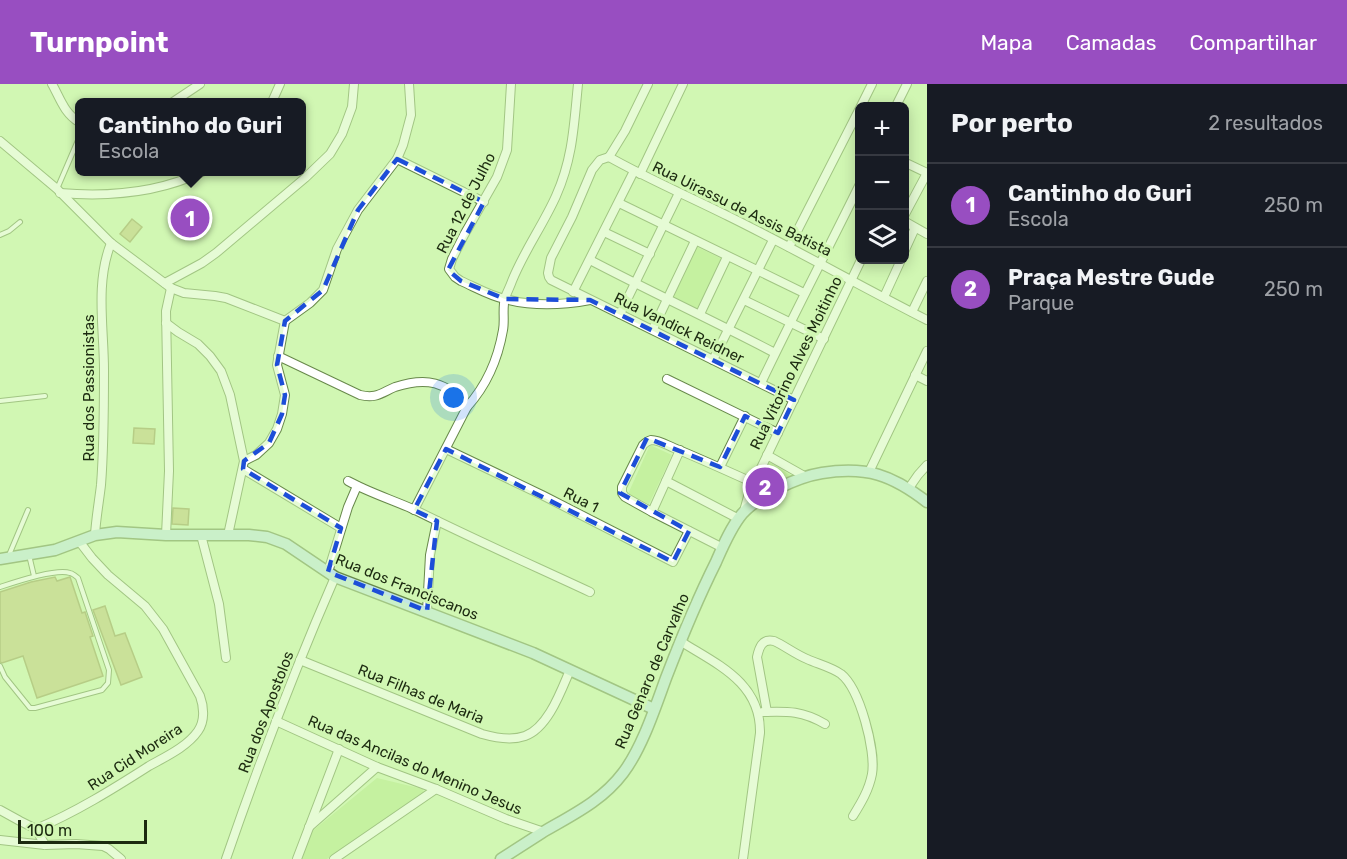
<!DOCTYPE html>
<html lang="pt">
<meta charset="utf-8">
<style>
body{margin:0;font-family:Rubik,sans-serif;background:#20242c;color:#f1f3f6}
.controls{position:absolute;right:18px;top:18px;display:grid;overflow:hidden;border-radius:9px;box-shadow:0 3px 15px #0003}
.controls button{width:54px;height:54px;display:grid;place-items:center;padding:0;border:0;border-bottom:2px solid #363941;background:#171b24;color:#f1f3f6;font:30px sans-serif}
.scale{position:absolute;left:18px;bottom:15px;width:129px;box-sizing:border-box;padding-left:6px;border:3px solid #1c2a10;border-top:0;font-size:16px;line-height:21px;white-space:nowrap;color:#1c2a10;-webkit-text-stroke:4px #d1f7b3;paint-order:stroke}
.you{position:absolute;left:454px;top:314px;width:21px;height:21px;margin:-15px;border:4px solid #fff;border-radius:50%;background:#1a73e8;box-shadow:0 0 0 9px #1a73e833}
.badge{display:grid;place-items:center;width:39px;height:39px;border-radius:50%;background:#984ec1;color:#fff;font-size:20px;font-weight:700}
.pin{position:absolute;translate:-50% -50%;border:3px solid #fff;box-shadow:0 2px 6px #0006}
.popup{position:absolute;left:75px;top:14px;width:231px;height:78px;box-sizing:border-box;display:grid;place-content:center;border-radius:9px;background:#171b24;filter:drop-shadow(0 2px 4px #0005);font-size:20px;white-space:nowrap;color:#9ea1a6}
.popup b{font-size:22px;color:#f1f3f6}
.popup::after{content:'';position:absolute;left:50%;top:100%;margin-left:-12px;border:12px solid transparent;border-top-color:#171b24}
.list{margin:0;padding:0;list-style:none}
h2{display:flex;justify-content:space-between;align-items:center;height:78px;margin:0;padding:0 24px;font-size:26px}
h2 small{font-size:20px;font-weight:400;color:#9ea1a6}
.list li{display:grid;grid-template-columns:39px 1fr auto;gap:18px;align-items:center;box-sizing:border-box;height:84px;padding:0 24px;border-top:2px solid #363941}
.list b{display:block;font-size:22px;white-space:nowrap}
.list p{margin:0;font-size:20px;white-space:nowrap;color:#9ea1a6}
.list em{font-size:20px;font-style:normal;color:#9ea1a6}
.icon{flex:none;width:33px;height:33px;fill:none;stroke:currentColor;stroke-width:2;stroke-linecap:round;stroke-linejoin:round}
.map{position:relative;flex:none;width:927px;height:775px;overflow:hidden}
header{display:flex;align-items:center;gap:36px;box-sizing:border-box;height:84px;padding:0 30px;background:#984ec1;color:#fff}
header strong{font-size:28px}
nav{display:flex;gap:33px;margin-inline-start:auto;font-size:21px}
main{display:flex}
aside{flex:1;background:#171b24}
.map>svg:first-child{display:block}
.green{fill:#b6e88b}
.building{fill:#c0c57b;stroke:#969a51;stroke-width:1.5}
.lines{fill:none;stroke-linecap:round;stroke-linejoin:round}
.lane-casing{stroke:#68894b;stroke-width:6}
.street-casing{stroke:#68894b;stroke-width:10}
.secondary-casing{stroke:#68894b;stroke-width:13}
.lane{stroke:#fff;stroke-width:4}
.street{stroke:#fff;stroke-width:8}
.secondary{stroke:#c1e6e5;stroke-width:10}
.marked{fill:none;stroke:#1d4ed8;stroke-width:4.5;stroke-dasharray:12 8;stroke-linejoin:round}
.labels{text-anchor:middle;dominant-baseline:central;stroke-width:6;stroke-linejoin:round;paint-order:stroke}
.street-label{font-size:15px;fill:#1c2a10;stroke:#d1f7b3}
</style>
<header>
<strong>Turnpoint</strong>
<nav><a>Mapa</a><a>Camadas</a><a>Compartilhar</a></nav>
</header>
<main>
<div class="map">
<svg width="927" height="775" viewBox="0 0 927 775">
<rect width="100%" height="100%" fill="#d1f7b3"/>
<g class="green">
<path d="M697,163l25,12 -24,51 -25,-12z"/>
<path d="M650,361l22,10 -23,49 -21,-10z"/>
<path d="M769,378l25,15 -41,20z"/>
<path d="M377,694l46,11 1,3 -97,67h-25l8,-26z"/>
</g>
<g class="building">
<path d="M132,135l10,8 -12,15 -10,-8z"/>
<path d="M134,344l21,1 -1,15 -21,-1z"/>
<path d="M173,424l16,1 -1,16 -16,-1z"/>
<path d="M55,493l2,4 13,-4 12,36 3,-1 8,24 -3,1 13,39 -66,22 -14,-42 -21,7 -2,-1v-70l31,-10z"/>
<path d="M105,522l10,30 10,-3 17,44 -21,8 -28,-75z"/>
</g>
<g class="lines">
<defs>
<g id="lane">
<path d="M57,105l22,-51"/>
<path d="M0,151l9,-4 11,-9"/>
<path d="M0,317l45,-5"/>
<path d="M9,471l19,-45"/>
<path d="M29,471l5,21"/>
<path d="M0,503c15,-5 56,-19 70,-14 2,0 7,4 8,5l31,92 -1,13 -6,7 -67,18h-5l-25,-31 -5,-11"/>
</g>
<g id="street">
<path d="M52,0c8,14 12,29 27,38"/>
<path d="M511,0l-4,66 -10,27 -33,58 -12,24 -3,10 6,8 6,4c14,6 29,15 44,18 26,7 58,6 85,1"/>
<path d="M173,18l27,-18"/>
<path d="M272,18l8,-18"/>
<path d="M861,22l11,-22"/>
<path d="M896,22l11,-22"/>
<path d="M0,57l57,48 54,54 60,45 13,5 31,3 11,2 59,23"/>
<path d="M609,73l-9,3 -8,10 -20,47 -21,41 -3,15 1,4 2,3 243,120"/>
<path d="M609,73c39,22 79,39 119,59 67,33 132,70 199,104"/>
<path d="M609,73l16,-26 23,-47"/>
<path d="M397,75l87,43"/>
<path d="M904,78l23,11"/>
<path d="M640,90l43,-90"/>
<path d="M60,109c48,4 98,0 142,-21"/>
<path d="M619,119l185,90"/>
<path d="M904,132l23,-43"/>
<path d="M904,137l23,13"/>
<path d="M604,148l46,22"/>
<path d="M789,163l71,-139"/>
<path d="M904,168l11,-24"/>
<path d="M590,176c61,32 124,61 185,93"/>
<path d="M165,199l37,-20 14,-10 89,-75 25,-24 12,-20 10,-27 2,-23"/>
<path d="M573,208l61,-121"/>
<path d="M884,213l17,-37"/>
<path d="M744,216l80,39"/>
<path d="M912,228l15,-31"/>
<path d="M620,230l59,-121"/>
<path d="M700,230l27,-57"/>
<path d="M285,237l25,-18 13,-13 14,-41 21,-39 39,-51 6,-14 8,-30 -2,-31"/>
<path d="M166,239l12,9 20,12 12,12 11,15 9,24 14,66 -16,74"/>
<path d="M653,245l42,-88"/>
<path d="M278,272l82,39c16,4 21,-2 35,-8 31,-10 52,-6 72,20"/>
<path d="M713,276l60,-120"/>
<path d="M915,291l12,6"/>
<path d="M667,295l111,54"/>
<path d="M761,299c32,-67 66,-132 99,-199"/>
<path d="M446,365l96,46 131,67 16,-31"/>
<path d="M680,366l-28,62 -27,-15 -3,-4v-6l21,-42c3,-3 4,-4 8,-5 8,0 16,5 23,8 27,11 53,23 80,35"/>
<path d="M767,371l39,22"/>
<path d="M244,377l12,-6 13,-12 8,-14 5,-15 3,-19 -8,-30 8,-44"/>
<path d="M720,383l25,-51"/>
<path d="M243,385l98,59"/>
<path d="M869,388l58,-121"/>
<path d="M348,397c22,12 45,19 67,29 58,29 117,55 175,82"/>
<path d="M666,397l73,38"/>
<path d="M909,404l9,-13 9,-10"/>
<path d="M414,426l53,-103c20,-22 31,-48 36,-77 2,-10 -1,-22 2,-32 2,-6 5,-11 7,-17 12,-30 31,-56 44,-85 17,-38 18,-72 22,-112"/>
<path d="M744,427l5,-18 112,-233"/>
<path d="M652,428l71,36"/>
<path d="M95,451c1,-17 4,-33 6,-50 3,-38 3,-77 3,-115 0,-42 -9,-87 7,-127"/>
<path d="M166,451l3,-64 -3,-160 5,-23"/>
<path d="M201,451l18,69 7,54"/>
<path d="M328,488l20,-65 9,-21"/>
<path d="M427,527l3,-56 7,-34"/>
<path d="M680,557c36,23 81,41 80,92l-17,126"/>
<path d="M300,576l182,74c14,4 29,7 43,2 23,-8 36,-45 45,-66"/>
<path d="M763,628c25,-1 40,-1 62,12"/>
<path d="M767,628l-10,-55c2,-9 5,-19 17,-16 11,5 21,13 33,18 11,5 24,8 34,15 19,15 35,77 31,100 -3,16 -11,29 -19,42"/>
<path d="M276,637l101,46 59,22 70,30 38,13"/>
<path d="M0,726l20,11 16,8 9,16"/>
<path d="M309,743l68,-60"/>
<path d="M36,745c40,-17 77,-40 113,-63 16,-9 38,-19 49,-35 7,-10 6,-24 2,-35l-37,-67 -18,-23 -37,-31 -16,-17 -13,-17"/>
<path d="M0,756l45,5 31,-1 27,2 6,3 12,10"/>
<path d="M226,775c33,-96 69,-190 109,-282"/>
<path d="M297,775l42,-110"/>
<path d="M334,775l102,-70"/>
</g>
<g id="secondary">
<path d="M0,475l55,-9 40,-15 22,-3 49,3h83l18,2 19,7 49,33 198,76 121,56"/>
<path d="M501,775c14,-9 28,-18 42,-27 29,-17 59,-31 80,-59 19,-25 32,-65 43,-95 15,-39 31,-78 50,-116 7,-16 15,-35 26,-48 17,-19 55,-37 80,-41 45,-7 70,2 105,29"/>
</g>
</defs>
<use href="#lane" class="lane-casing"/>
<use href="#street" class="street-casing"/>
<use href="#secondary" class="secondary-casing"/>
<use href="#lane" class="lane"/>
<use href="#street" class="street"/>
<use href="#secondary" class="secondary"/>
</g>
<path d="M0 0H927V775H0ZM397,75l87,43 -36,68 13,11 44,18 85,1 204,100 -16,33 -33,-17 -25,51 -73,-29 -27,55 69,38 -16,31 -227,-113 -32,61 23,11 -10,90 -99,-39 13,-44 -98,-59 1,-8 25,-18 13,-29 3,-19 -8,-30 8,-44 38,-31 35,-80z" fill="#d1f7b3" fill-opacity=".55" fill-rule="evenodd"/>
<path class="marked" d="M397,75l87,43 -36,68 13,11 44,18 85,1 204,100 -16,33 -33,-17 -25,51 -73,-29 -27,55 69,38 -16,31 -227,-113 -32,61 23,11 -10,90 -99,-39 13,-44 -98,-59 1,-8 25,-18 13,-29 3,-19 -8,-30 8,-44 38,-31 35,-80z"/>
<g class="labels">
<g class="street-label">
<text transform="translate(466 119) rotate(-63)">Rua 12 de Julho</text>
<text transform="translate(742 125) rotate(26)">Rua Uirassu de Assis Batista</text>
<text transform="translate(679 244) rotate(26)">Rua Vandick Reidner</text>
<text transform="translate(796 279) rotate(-64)">Rua Vitorino Alves Moitinho</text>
<text transform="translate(89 304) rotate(-90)">Rua dos Passionistas</text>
<text transform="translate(581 416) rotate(27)">Rua 1</text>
<text transform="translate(407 503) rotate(22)">Rua dos Franciscanos</text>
<text transform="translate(652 587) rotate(-67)">Rua Genaro de Carvalho</text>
<text transform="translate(421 610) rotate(22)">Rua Filhas de Maria</text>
<text transform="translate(266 628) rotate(-69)">Rua dos Apostolos</text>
<text transform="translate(135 673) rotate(-33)">Rua Cid Moreira</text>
<text transform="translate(415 681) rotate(23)">Rua das Ancilas do Menino Jesus</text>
</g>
</g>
</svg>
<div class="controls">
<button>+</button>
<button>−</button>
<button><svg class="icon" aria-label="layers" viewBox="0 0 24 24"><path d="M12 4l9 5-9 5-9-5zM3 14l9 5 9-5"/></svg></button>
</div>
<div class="scale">100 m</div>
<div class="you"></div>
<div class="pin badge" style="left:190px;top:134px">1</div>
<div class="popup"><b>Cantinho do Guri</b>Escola</div>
<div class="pin badge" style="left:765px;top:403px">2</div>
</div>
<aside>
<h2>Por perto<small>2 resultados</small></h2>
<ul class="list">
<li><span class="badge">1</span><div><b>Cantinho do Guri</b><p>Escola</p></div><em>250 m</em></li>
<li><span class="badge">2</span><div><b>Praça Mestre Gude</b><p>Parque</p></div><em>250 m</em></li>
</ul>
</aside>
</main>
